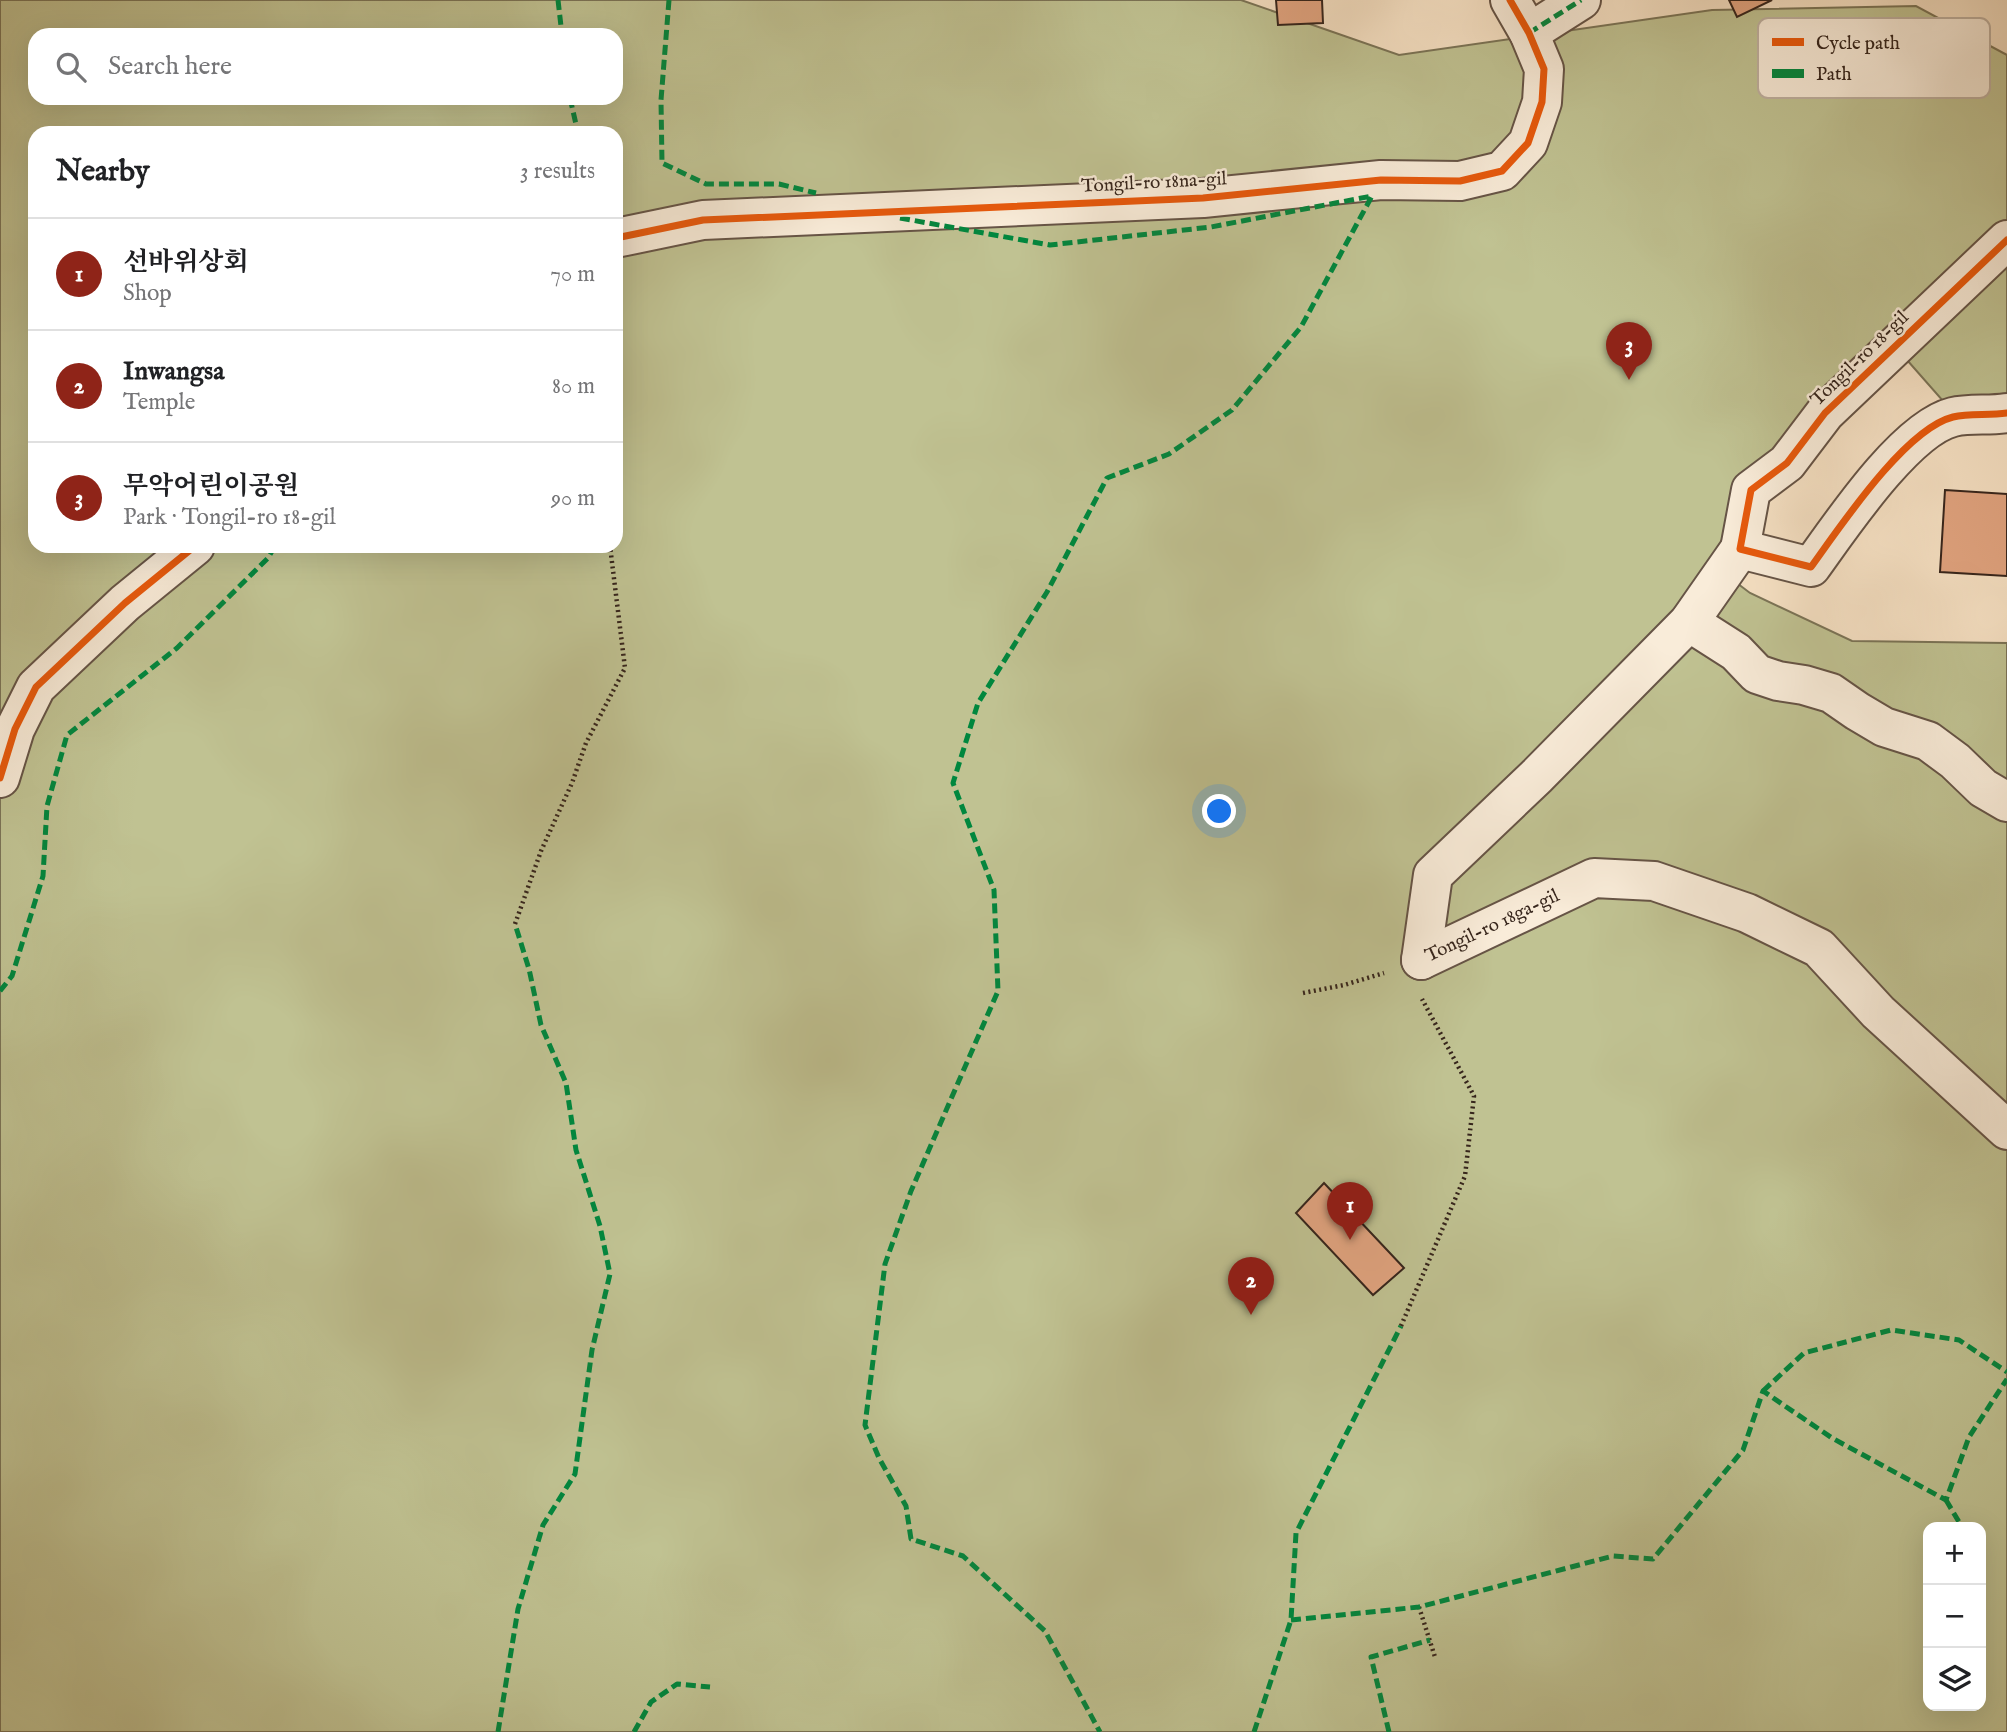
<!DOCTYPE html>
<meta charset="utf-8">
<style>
body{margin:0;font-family:"IM FELL English","Noto Serif KR",serif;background:#f6f6f6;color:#202124}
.controls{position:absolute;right:21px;bottom:21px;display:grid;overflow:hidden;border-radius:14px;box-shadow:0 7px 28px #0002}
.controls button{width:63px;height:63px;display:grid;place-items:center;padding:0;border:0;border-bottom:2px solid #e0e0e0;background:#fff;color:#202124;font:35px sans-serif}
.you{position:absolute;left:1220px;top:812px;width:24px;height:24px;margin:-18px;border:5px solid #fff;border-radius:50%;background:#1a73e8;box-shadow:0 0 0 10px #1a73e833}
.badge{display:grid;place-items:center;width:46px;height:46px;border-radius:50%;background:#8f2418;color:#fff;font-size:23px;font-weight:700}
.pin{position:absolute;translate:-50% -58px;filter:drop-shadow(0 2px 4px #0008)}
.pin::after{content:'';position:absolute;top:37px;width:24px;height:21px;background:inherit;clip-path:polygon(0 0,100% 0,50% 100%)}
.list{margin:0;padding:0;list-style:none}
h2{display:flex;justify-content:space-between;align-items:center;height:91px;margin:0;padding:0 28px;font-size:30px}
h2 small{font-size:23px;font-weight:400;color:#757577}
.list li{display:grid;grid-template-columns:46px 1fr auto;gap:21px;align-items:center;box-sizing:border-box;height:112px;padding:0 28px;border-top:2px solid #e0e0e0}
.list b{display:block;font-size:26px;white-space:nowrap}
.list p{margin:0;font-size:23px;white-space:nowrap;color:#757577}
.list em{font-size:23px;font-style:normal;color:#757577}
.icon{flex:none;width:38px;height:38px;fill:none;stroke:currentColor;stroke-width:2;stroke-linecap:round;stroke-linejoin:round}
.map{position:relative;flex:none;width:2007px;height:1732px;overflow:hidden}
.search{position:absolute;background:#fff;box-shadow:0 7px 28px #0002;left:28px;top:28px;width:595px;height:77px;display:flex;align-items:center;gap:18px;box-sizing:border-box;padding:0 24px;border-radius:21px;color:#757577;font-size:26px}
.panel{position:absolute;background:#fff;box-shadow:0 7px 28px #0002;left:28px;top:126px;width:595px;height:427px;border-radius:21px}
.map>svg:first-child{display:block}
.green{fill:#c0c292;stroke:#7b7457;stroke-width:2;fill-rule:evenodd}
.building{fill:#e1a480;stroke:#36251c;stroke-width:2}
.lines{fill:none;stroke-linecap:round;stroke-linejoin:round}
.minor-casing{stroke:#665446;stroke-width:42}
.path{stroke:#36251c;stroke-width:4.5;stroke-dasharray:2 3.5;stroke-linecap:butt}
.minor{stroke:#f9ecd9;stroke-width:38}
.quiet{stroke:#00873e;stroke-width:5;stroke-dasharray:10 5;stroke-linecap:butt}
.cycleway-casing{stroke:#f9ecd9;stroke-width:11}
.cycleway{stroke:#e8590c;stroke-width:7}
.labels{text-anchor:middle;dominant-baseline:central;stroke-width:5;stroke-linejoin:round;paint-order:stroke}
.street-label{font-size:19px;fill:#36251c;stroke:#f9ecd9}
.key{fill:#f9ecd9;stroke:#beb0a0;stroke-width:2}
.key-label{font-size:19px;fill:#36251c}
</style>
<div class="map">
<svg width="2007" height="1732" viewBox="0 0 2007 1732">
<rect width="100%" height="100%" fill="#f6e1c4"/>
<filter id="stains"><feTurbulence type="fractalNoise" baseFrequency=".00286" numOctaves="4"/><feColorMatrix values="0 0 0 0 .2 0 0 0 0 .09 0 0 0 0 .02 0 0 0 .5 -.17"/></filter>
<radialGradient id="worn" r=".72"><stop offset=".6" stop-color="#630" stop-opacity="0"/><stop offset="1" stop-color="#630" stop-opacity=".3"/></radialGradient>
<g class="green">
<path d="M0,0h1241l158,55 313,-45 204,-4 91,49v169l-280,309 2,44 21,16 102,48 155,2v1089h-2007zM35,35h581v63h-581zM35,133h581v413h-581zM1928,1527h53v179h-53z"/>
<path d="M2007,267v127l-64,7 -36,-41z"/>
</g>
<g class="building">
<path d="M1276,0h46l1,23 -45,2z"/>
<path d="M1729,0h43l-35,17z"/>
<path d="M1945,490l62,4v82l-67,-4z"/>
<path d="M1324,1183l80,85 -31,27 -77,-82z"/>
</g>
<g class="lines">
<defs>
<g id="minor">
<path d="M1529,33l52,-33"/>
<path d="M616,238l87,-18 500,-22 178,-18 79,1 42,-10 26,-28 14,-41 2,-33 -15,-36 -19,-33"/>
<path d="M2007,240l-182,173 -38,50 -36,27 -11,59 71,18c29,-40 94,-138 142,-150 17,-4 37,-1 54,-4"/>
<path d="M1689,622l47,30 21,22 21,7 26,4 27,8 26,18 27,16 44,14 27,20 28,27 24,14"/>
<path d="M0,778l15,-49 21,-42 89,-84 70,-57"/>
<path id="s1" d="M1421,960l173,-82 60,3 93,32 72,35 59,64 129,118"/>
<path d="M1421,960l12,-85 104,-99 152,-154 51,-73"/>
</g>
</defs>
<use href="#minor" class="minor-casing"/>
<g class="path">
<path d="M515,924l26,-73 31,-68 14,-40 39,-75 -15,-122"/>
<path d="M1303,993l41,-8 40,-12"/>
<path d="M1401,1326l64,-150 9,-80 -52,-97"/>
<path d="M1419,1607l16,50"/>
</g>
<use href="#minor" class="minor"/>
<g class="quiet">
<path d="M558,0l4,35"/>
<path d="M669,0l-8,100 1,63 44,21h73l37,9"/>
<path d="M1529,33l52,-33"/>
<path d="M570,98l8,35"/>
<path d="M900,218l150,27 161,-18 161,-31 -71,131 -69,83 -63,44 -62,24 -60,114 -69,111 -25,80 41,107 4,101 -87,200 -26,73 -20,161 14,33 27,48 5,33 52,17 82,75 55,101"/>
<path d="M0,991l12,-15 31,-100 4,-70 20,-71 110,-87 91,-90 7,-12"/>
<path d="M1763,1391l41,-38 87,-23 68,10 48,32"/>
<path d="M1946,1500l16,27"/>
<path d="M1291,1620l128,-13 194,-51 40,3 90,-109 20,-59 69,47 114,62 23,-63 38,-58"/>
<path d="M498,1732l20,-123 25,-84 32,-51 17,-124 18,-76 -10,-48 -24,-76 -10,-67 -25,-58 -12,-56 -14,-45"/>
<path d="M634,1732l17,-30 26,-18 33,3"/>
<path d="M1254,1732l37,-112 5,-87 105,-207"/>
<path d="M1389,1732l-18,-75 59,-17"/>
</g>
<defs>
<g id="cycleway">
<path d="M616,238l87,-18 500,-22 178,-18 79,1 42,-10 26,-28 14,-41 2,-33 -15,-36 -19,-33"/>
<path d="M2007,240l-182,173 -38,50 -36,27 -11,59 71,18c29,-40 94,-138 142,-150 17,-4 37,-1 54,-4"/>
<path d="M0,778l15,-49 21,-42 89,-84 70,-57"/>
</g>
</defs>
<use href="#cycleway" class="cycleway-casing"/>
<use href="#cycleway" class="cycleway"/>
</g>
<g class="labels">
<g class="street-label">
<text transform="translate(1154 183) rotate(-3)">Tongil-ro 18na-gil</text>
<text transform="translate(1860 359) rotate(-44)">Tongil-ro 18-gil</text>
<text stroke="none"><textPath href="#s1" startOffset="79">Tongil-ro 18ga-gil</textPath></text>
</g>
</g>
<rect x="1758" y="18" width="232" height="80" rx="10" class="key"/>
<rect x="1772" y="38" width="32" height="8" fill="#e8590c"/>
<rect x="1772" y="69" width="32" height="9" fill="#00873e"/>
<g class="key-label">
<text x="1816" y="49">Cycle path</text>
<text x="1816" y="80">Path</text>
</g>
<rect width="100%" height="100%" filter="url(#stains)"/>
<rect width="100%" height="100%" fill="url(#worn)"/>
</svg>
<div class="controls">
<button>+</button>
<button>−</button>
<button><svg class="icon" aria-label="layers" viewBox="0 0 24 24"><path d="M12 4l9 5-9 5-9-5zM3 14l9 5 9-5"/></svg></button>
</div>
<div class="you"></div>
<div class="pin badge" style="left:1350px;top:1240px">1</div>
<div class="pin badge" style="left:1251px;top:1315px">2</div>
<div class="pin badge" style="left:1629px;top:380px">3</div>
<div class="search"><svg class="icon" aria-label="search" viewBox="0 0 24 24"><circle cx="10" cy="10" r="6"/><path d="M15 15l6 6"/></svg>Search here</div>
<section class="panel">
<h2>Nearby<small>3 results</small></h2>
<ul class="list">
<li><span class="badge">1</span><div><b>선바위상회</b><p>Shop</p></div><em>70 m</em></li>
<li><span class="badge">2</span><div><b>Inwangsa</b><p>Temple</p></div><em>80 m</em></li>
<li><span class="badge">3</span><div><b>무악어린이공원</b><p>Park · Tongil-ro 18-gil</p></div><em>90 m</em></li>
</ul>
</section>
</div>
